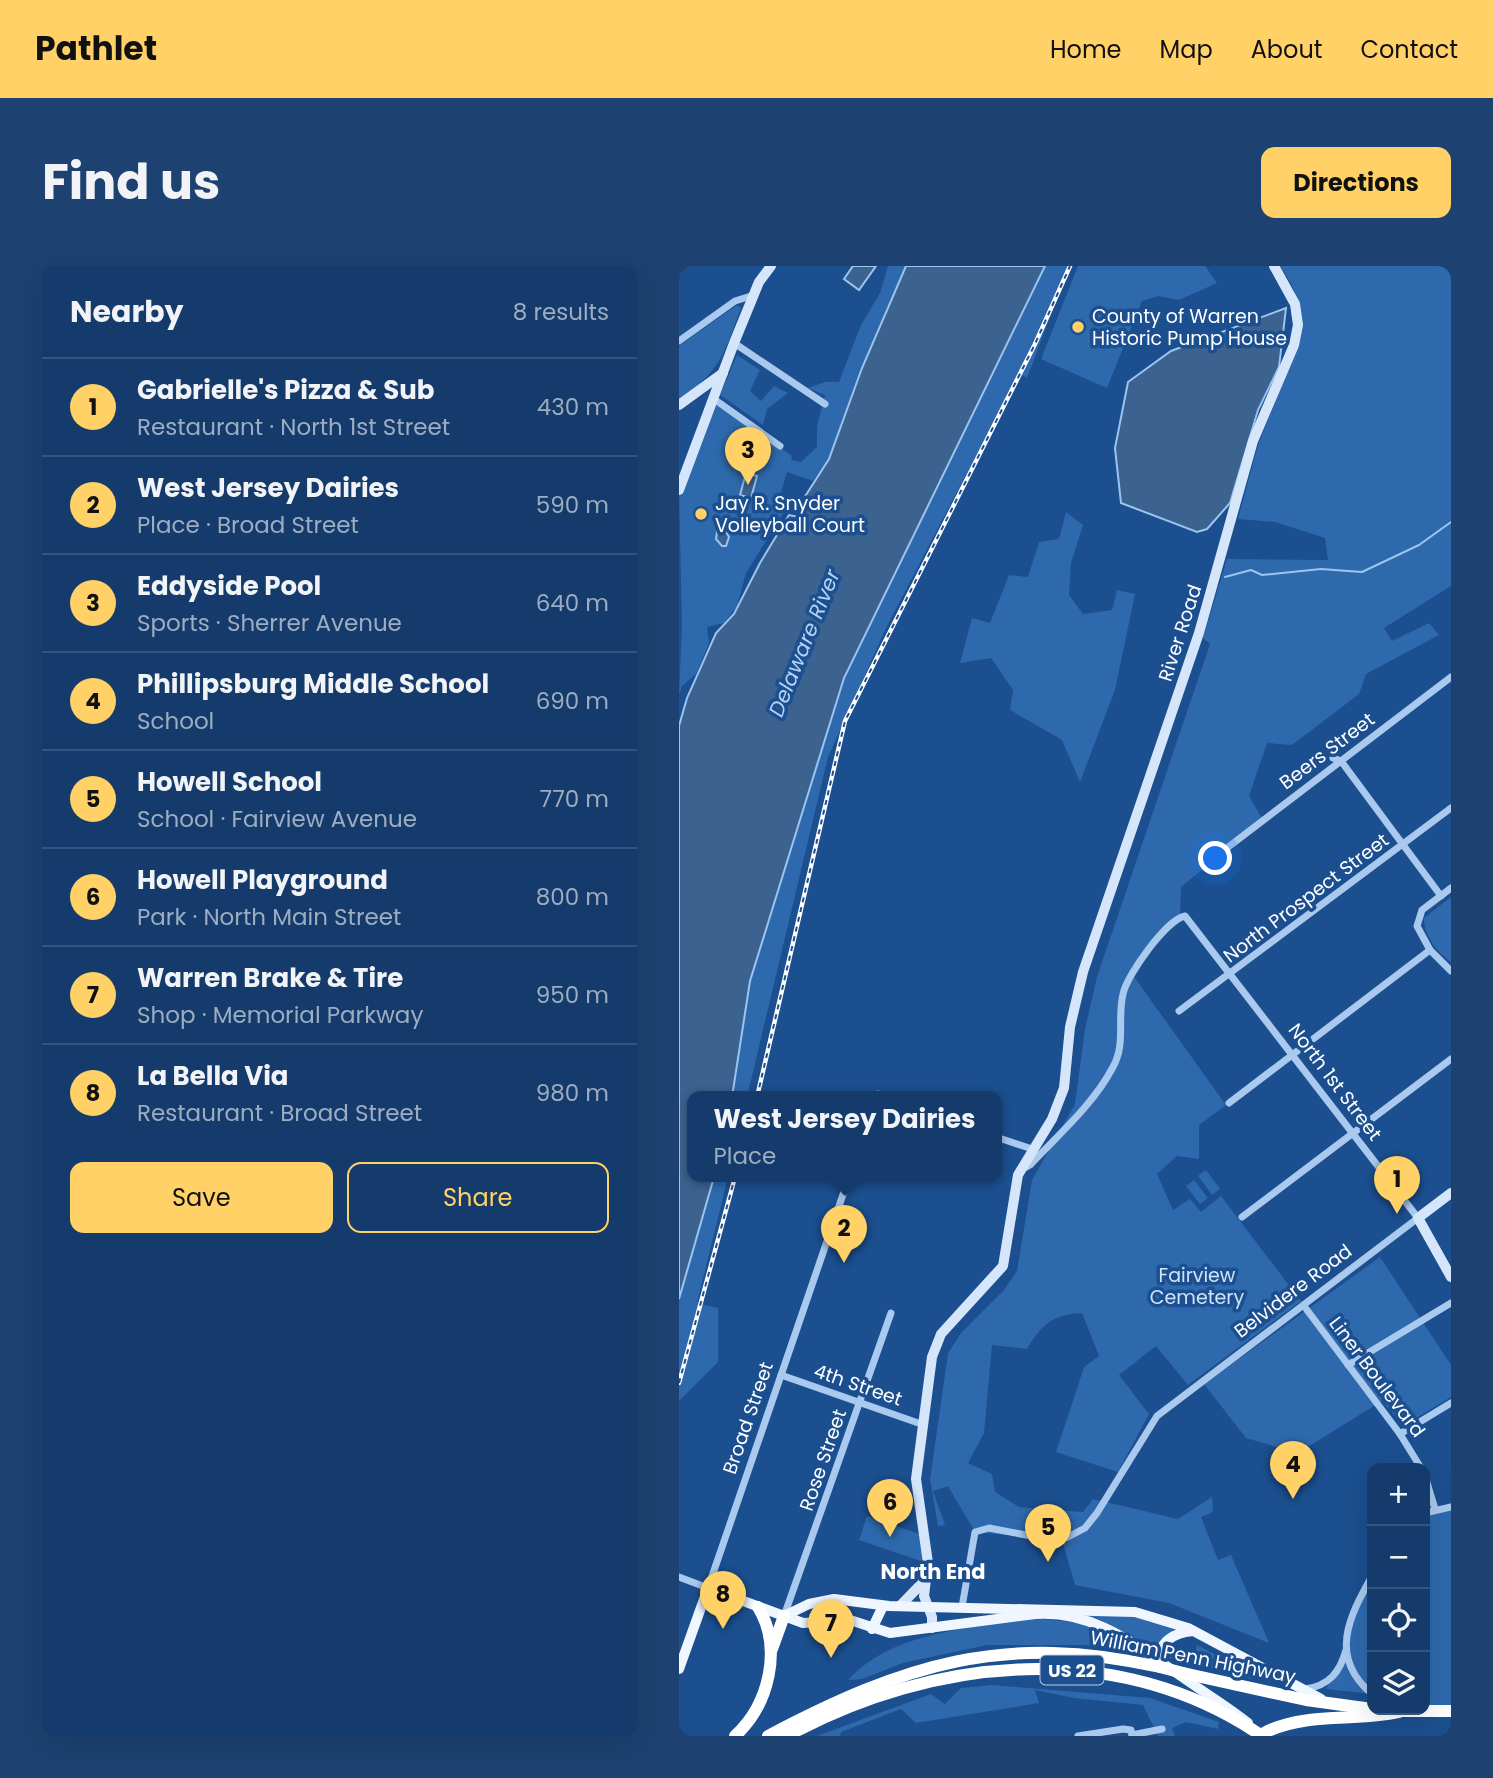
<!DOCTYPE html>
<meta charset="utf-8">
<style>
body{margin:0;font-family:Poppins,sans-serif;background:#1d4271;color:#f1f3f6}
.controls{position:absolute;right:21px;bottom:21px;display:grid;overflow:hidden;border-radius:14px;box-shadow:0 7px 28px #0002}
.controls button{width:63px;height:63px;display:grid;place-items:center;padding:0;border:0;border-bottom:2px solid #33557e;background:#143b6b;color:#f1f3f6;font:35px sans-serif}
.you{position:absolute;left:537px;top:593px;width:24px;height:24px;margin:-18px;border:5px solid #fff;border-radius:50%;background:#1a73e8;box-shadow:0 0 0 10px #1a73e833}
.badge{display:grid;place-items:center;width:46px;height:46px;border-radius:50%;background:#ffd166;color:#111;font-size:23px;font-weight:700}
.pin{position:absolute;translate:-50% -58px;filter:drop-shadow(0 2px 4px #0008)}
.pin::after{content:'';position:absolute;top:37px;width:24px;height:21px;background:inherit;clip-path:polygon(0 0,100% 0,50% 100%)}
.popup{position:absolute;left:8px;top:825px;width:315px;height:91px;box-sizing:border-box;display:grid;place-content:center;border-radius:14px;background:#143b6b;filter:drop-shadow(0 2px 5px #0005);font-size:23px;white-space:nowrap;color:#9dadc1}
.popup b{font-size:26px;color:#f1f3f6}
.popup::after{content:'';position:absolute;left:50%;top:100%;margin-left:-14px;border:14px solid transparent;border-top-color:#143b6b}
.list{margin:0;padding:0;list-style:none}
h2{display:flex;justify-content:space-between;align-items:center;height:91px;margin:0;padding:0 28px;font-size:30px}
h2 small{font-size:23px;font-weight:400;color:#9dadc1}
.list li{display:grid;grid-template-columns:46px 1fr auto;gap:21px;align-items:center;box-sizing:border-box;height:98px;padding:0 28px;border-top:2px solid #33557e}
.list b{display:block;font-size:26px;white-space:nowrap}
.list p{margin:0;font-size:23px;white-space:nowrap;color:#9dadc1}
.list em{font-size:23px;font-style:normal;color:#9dadc1}
.actions{display:flex;gap:14px;padding:21px 28px}
.actions a{flex:1;padding:16px 0;border:2px solid #ffd166;border-radius:14px;text-align:center;font-size:24px;color:#ffd166}
.actions .main{background:#ffd166;color:#111}
.icon{flex:none;width:38px;height:38px;fill:none;stroke:currentColor;stroke-width:2;stroke-linecap:round;stroke-linejoin:round}
.map{position:relative;flex:none;width:772px;height:1470px;overflow:hidden;border-radius:14px}
header{display:flex;align-items:center;gap:42px;box-sizing:border-box;height:98px;padding:0 35px;background:#ffd166;color:#111}
header strong{font-size:33px}
nav{display:flex;gap:38px;margin-inline-start:auto;font-size:24px}
.intro{display:flex;align-items:center;justify-content:space-between;box-sizing:border-box;height:168px;padding:0 42px}
h1{margin:0;font-size:49px}
.button{padding:18px 32px;border-radius:14px;background:#ffd166;color:#111;font-size:24px;font-weight:700}
main{display:flex;gap:42px;padding:0 42px}
aside{flex:1;background:#143b6b;border-radius:14px;box-shadow:0 7px 28px #0002}
.map>svg:first-child{display:block}
.green{fill:#2e69ad}
.water{fill:#3c6290;stroke:#9cc4f0;stroke-width:2}
.lines{fill:none;stroke-linecap:round;stroke-linejoin:round}
.stream{stroke:#9cc4f0;stroke-width:2}
.street{stroke:#a9c9ee;stroke-width:7}
.secondary{stroke:#d6e6fa;stroke-width:10}
.primary{stroke:#f0f6ff;stroke-width:10}
.highway{stroke:#fff;stroke-width:12}
.rail-casing{stroke:#fff;stroke-width:4.5}
.rail{stroke:#1b4f8f;stroke-width:2;stroke-dasharray:5;stroke-linecap:butt}
.highway-bridge{stroke:#fff;stroke-width:12}
.poi-dot{fill:#ffd166;stroke:#1b4f8f;stroke-width:2.5}
.labels{text-anchor:middle;dominant-baseline:central;stroke-width:7;stroke-linejoin:round;paint-order:stroke}
.shield{fill:#1b4f8f;stroke:#bbcadd;stroke-width:2}
.shield-label{font-size:18px;font-weight:bold;fill:#fff}
.poi-label{font-size:19px;fill:#fff;stroke:#1b4f8f;text-anchor:start}
.street-label{font-size:19px;fill:#fff;stroke:#1b4f8f}
.park-label{font-size:19px;fill:#cfe3fa;stroke:#1b4f8f}
.water-label{font-size:21px;font-style:italic;fill:#b5d3f5;stroke:#1b4f8f}
.neighbourhood-label{font-size:21px;font-weight:bold;fill:#fff;stroke:#1b4f8f}
</style>
<header>
<strong>Pathlet</strong>
<nav><a>Home</a><a>Map</a><a>About</a><a>Contact</a></nav>
</header>
<div class="intro"><h1>Find us</h1><a class="button">Directions</a></div>
<main>
<aside>
<h2>Nearby<small>8 results</small></h2>
<ul class="list">
<li><span class="badge">1</span><div><b>Gabrielle's Pizza &amp; Sub</b><p>Restaurant · North 1st Street</p></div><em>430 m</em></li>
<li><span class="badge">2</span><div><b>West Jersey Dairies</b><p>Place · Broad Street</p></div><em>590 m</em></li>
<li><span class="badge">3</span><div><b>Eddyside Pool</b><p>Sports · Sherrer Avenue</p></div><em>640 m</em></li>
<li><span class="badge">4</span><div><b>Phillipsburg Middle School</b><p>School</p></div><em>690 m</em></li>
<li><span class="badge">5</span><div><b>Howell School</b><p>School · Fairview Avenue</p></div><em>770 m</em></li>
<li><span class="badge">6</span><div><b>Howell Playground</b><p>Park · North Main Street</p></div><em>800 m</em></li>
<li><span class="badge">7</span><div><b>Warren Brake &amp; Tire</b><p>Shop · Memorial Parkway</p></div><em>950 m</em></li>
<li><span class="badge">8</span><div><b>La Bella Via</b><p>Restaurant · Broad Street</p></div><em>980 m</em></li>
</ul>
<div class="actions"><a class="main">Save</a><a>Share</a></div>
</aside>
<div class="map">
<svg width="772" height="1470" viewBox="0 0 772 1470">
<rect width="100%" height="100%" fill="#1b4f8f"/>
<g class="green">
<path d="M209,0h18l-44,102 -33,91 -16,22 -26,-9 -9,30 9,5 -41,66 -9,33 -13,17 -17,4 2,16 -13,31 -14,12 -3,9 3,-68 -3,-137 35,-91 78,57 -1,4 10,2 16,-15v-21l8,-31 -17,-7 17,-6h14l22,-57 19,-32z"/>
<path d="M366,0h24l-42,112 -8,-5 -132,253 -59,131 -81,340h-15l18,-116 94,-303z"/>
<path d="M399,0h127l12,17 -38,17 -21,-4 -16,5 -35,87 -66,-29z"/>
<path d="M601,0h171v320l-67,42 8,13 37,-18 10,12 -73,39 -7,20 -67,51 -25,-2 -18,53 14,24 -82,67 -1,28 -48,59 94,131 -27,20v34l-22,-3 -20,18 16,36 17,-11 11,13 20,-16 80,105 -113,84 -32,-39 -37,29 30,39 -31,58 -62,-20 28,-85 15,-11 -17,-43c-29,1 -41,12 -55,36l-35,-4 -8,88 -16,30 24,11 3,18 24,15 64,5 10,-13 85,20 34,-22 1,15 -12,5 17,43 13,-5 38,88 -100,-40 -94,-18 -13,-45 -87,-8 -27,-46 -15,5 12,34 -7,1 -8,-47 18,-126 13,-20 43,-43 13,-19 15,-91 43,-76 10,-75 12,-52 113,-333 -7,-6 24,-79 101,1 -3,-22 -50,-16 -37,-3 20,-74 42,-105c4,-28 -3,-51 -20,-74z"/>
<path d="M58,39l4,3c-19,51 -19,59 -62,93v-55z"/>
<path d="M58,89l23,15 -10,21 11,10 13,-15 14,7 -21,16 -4,16 -43,-30z"/>
<path d="M387,246l17,13 -12,38 -2,32 14,19 29,-4 5,-20 18,4 -20,96 -35,92 -18,-42 -52,-30 3,-20 -22,-32 -31,5 12,-45 18,5 19,-48 19,2 11,-35 20,-3z"/>
<path d="M772,631v65c-13,-8 -28,-28 -27,-44z"/>
<path d="M527,904l14,19 -8,6 -14,-19z"/>
<path d="M35,911h14l-31,126 21,5v54l-39,39v-102z"/>
<path d="M515,914l14,18 -8,6 -14,-18z"/>
<path d="M701,991l71,108v32l-48,29 -21,-25 -84,52 -52,-15 -42,-54z"/>
<path d="M772,1241v201l-26,2v-197z"/>
<path d="M188,1250l52,18 5,28 -65,-22z"/>
<path d="M693,1310v118l-46,-5 21,-35 -1,-19z"/>
<path d="M387,1345l71,5 40,12 -21,26z"/>
<path d="M353,1352c44,4 67,5 103,33l-51,-6h-97l-84,18 -41,16 -14,1c45,-49 122,-51 184,-62z"/>
<path d="M518,1379l57,30 -1,4 -84,-21 2,-5 24,1z"/>
<path d="M313,1419l158,13 69,24 -1,7 -32,-7 -14,6 3,8h-17l-15,-31 -69,-7 -39,-8 4,13 -123,20 -15,-14 -60,23 -1,4h-23l114,-42 14,10 16,-16z"/>
</g>
<g class="water">
<path d="M174,0h23l-17,24 -15,-11z"/>
<path d="M227,0h139l-201,412 -94,303 -18,116h-40v80h22l-35,122v-573l8,-28 29,-65 18,-19 26,-51 29,-48 10,2 6,-9 -1,-10 25,-39 33,-91z"/>
<path d="M607,42l-7,59 -21,43 -28,93 -23,26 -10,3 -76,-29 -6,-55 13,-66 43,-31z"/>
<path d="M67,207l11,3 -6,22 -11,-3z"/>
<path d="M40,253l10,18 -3,9h-4l-6,-7z"/>
</g>
<g class="lines">
<path class="stream" d="M546,311l26,-7 11,5 59,-6 41,3 57,-27 32,-23"/>
<g class="street">
<path d="M0,75l56,-40 19,-6"/>
<path d="M55,77l91,61"/>
<path d="M35,133l66,47"/>
<path d="M654,492l8,3 100,135"/>
<path d="M544,585l228,-174"/>
<path d="M772,622l-29,22 -5,16 13,24 21,21"/>
<path d="M500,745l272,-203"/>
<path d="M198,831l1,-3 7,3"/>
<path d="M550,837l201,-153"/>
<path d="M317,871l36,12"/>
<path d="M563,951l209,-158"/>
<path d="M625,1040l96,128 21,34"/>
<path d="M669,1099l103,-62"/>
<path d="M102,1109l143,50"/>
<path d="M721,1168l51,-31"/>
<path d="M746,1210l10,33"/>
<path d="M746,1247l26,-6"/>
<path d="M693,1310c-23,41 -44,81 0,118"/>
<path d="M0,1311l29,11 141,-411"/>
<path d="M283,1341l13,-75 14,-4 63,12 16,-3 17,-9 12,-15 60,-97 261,-198 -233,-302c-19,4 -58,59 -62,78 -6,25 3,50 -10,73 -20,38 -54,67 -83,98l-9,5"/>
<path d="M105,1350l107,-303"/>
<path d="M626,1423c24,-3 35,-17 41,-39"/>
<path d="M453,1469l30,-6"/>
<path d="M399,1470l45,-7 8,1 1,5"/>
</g>
<g class="secondary">
<path d="M0,139l44,-32"/>
<path d="M0,224l55,-147 25,-61 12,-16"/>
<path d="M772,927l-33,25 33,59"/>
<path d="M221,1340l26,-27"/>
<path d="M253,1362v-11l-8,-21 4,-33 -12,-84 16,-122 9,-23 62,-68 15,-91 34,-56 12,-31 6,-61 13,-55 116,-339 54,-192 41,-96 4,-20 -3,-21 -21,-38"/>
</g>
<g class="primary">
<path d="M105,1350l25,-12 25,-5 55,7 246,6 53,16 133,71"/>
<path d="M193,1363l11,-23"/>
<path d="M481,1396c-2,-21 14,-29 33,-31"/>
<path d="M0,1403l29,-81 95,35 47,-3 40,13 145,-19c59,-4 100,31 146,62 22,16 46,30 67,47"/>
</g>
<g class="highway">
<path d="M93,1383l12,-33"/>
<path d="M504,1407l123,27 66,9"/>
<path d="M714,1445h58"/>
<path d="M589,1465c42,-19 87,-9 131,-19"/>
<path d="M56,1470c34,-31 48,-88 23,-129"/>
<path d="M89,1470c137,-72 236,-104 392,-69"/>
<path d="M108,1470c147,-80 331,-98 475,0"/>
</g>
<defs>
<g id="rail">
<path d="M78,831l88,-376 190,-377 35,-78"/>
<path d="M0,1117l56,-206"/>
</g>
</defs>
<use href="#rail" class="rail-casing"/>
<use href="#rail" class="rail"/>
<g class="highway-bridge">
<path d="M481,1401l23,6"/>
<path d="M579,1470l10,-5"/>
</g>
</g>
<g class="poi-dot">
<circle cx="399" cy="61" r="7"/>
<circle cx="22" cy="248" r="7"/>
</g>
<g class="labels">
<rect class="shield" x="361.5" y="1389.5" width="63" height="29" rx="5"/>
<g class="shield-label">
<text x="393" y="1404">US 22</text>
</g>
<g class="poi-label">
<text x="413" y="50">County of Warren<tspan x="413" dy="22">Historic Pump House</tspan></text>
<text x="36" y="237">Jay R. Snyder<tspan x="36" dy="22">Volleyball Court</tspan></text>
</g>
<g class="street-label">
<text transform="translate(501 367) rotate(-72)">River Road</text>
<text transform="translate(648 485) rotate(-37)">Beers Street</text>
<text transform="translate(627 632) rotate(-37)">North Prospect Street</text>
<text transform="translate(656 816) rotate(53)">North 1st Street</text>
<text transform="translate(614 1025) rotate(-37)">Belvidere Road</text>
<text transform="translate(698 1111) rotate(53)">Liner Boulevard</text>
<text transform="translate(179 1119) rotate(19)">4th Street</text>
<text transform="translate(69 1152) rotate(-71)">Broad Street</text>
<text transform="translate(144 1194) rotate(-71)">Rose Street</text>
<text transform="translate(514 1391) rotate(11)">William Penn Highway</text>
</g>
<g class="park-label">
<text x="518" y="1009">Fairview<tspan x="518" dy="22">Cemetery</tspan></text>
</g>
<g class="water-label">
<text transform="translate(125 377) rotate(-68)">Delaware River</text>
</g>
<g class="neighbourhood-label">
<text x="254" y="1305">North End</text>
</g>
</g>
</svg>
<div class="controls">
<button>+</button>
<button>−</button>
<button><svg class="icon" aria-label="locate" viewBox="0 0 24 24"><circle cx="12" cy="12" r="6"/><path d="M12 2v4M12 18v4M2 12h4M18 12h4"/></svg></button>
<button><svg class="icon" aria-label="layers" viewBox="0 0 24 24"><path d="M12 4l9 5-9 5-9-5zM3 14l9 5 9-5"/></svg></button>
</div>
<div class="you"></div>
<div class="pin badge" style="left:718px;top:948px">1</div>
<div class="pin badge" style="left:165px;top:997px">2</div>
<div class="popup"><b>West Jersey Dairies</b>Place</div>
<div class="pin badge" style="left:69px;top:219px">3</div>
<div class="pin badge" style="left:614px;top:1233px">4</div>
<div class="pin badge" style="left:369px;top:1296px">5</div>
<div class="pin badge" style="left:211px;top:1271px">6</div>
<div class="pin badge" style="left:152px;top:1392px">7</div>
<div class="pin badge" style="left:44px;top:1363px">8</div>
</div>
</main>
